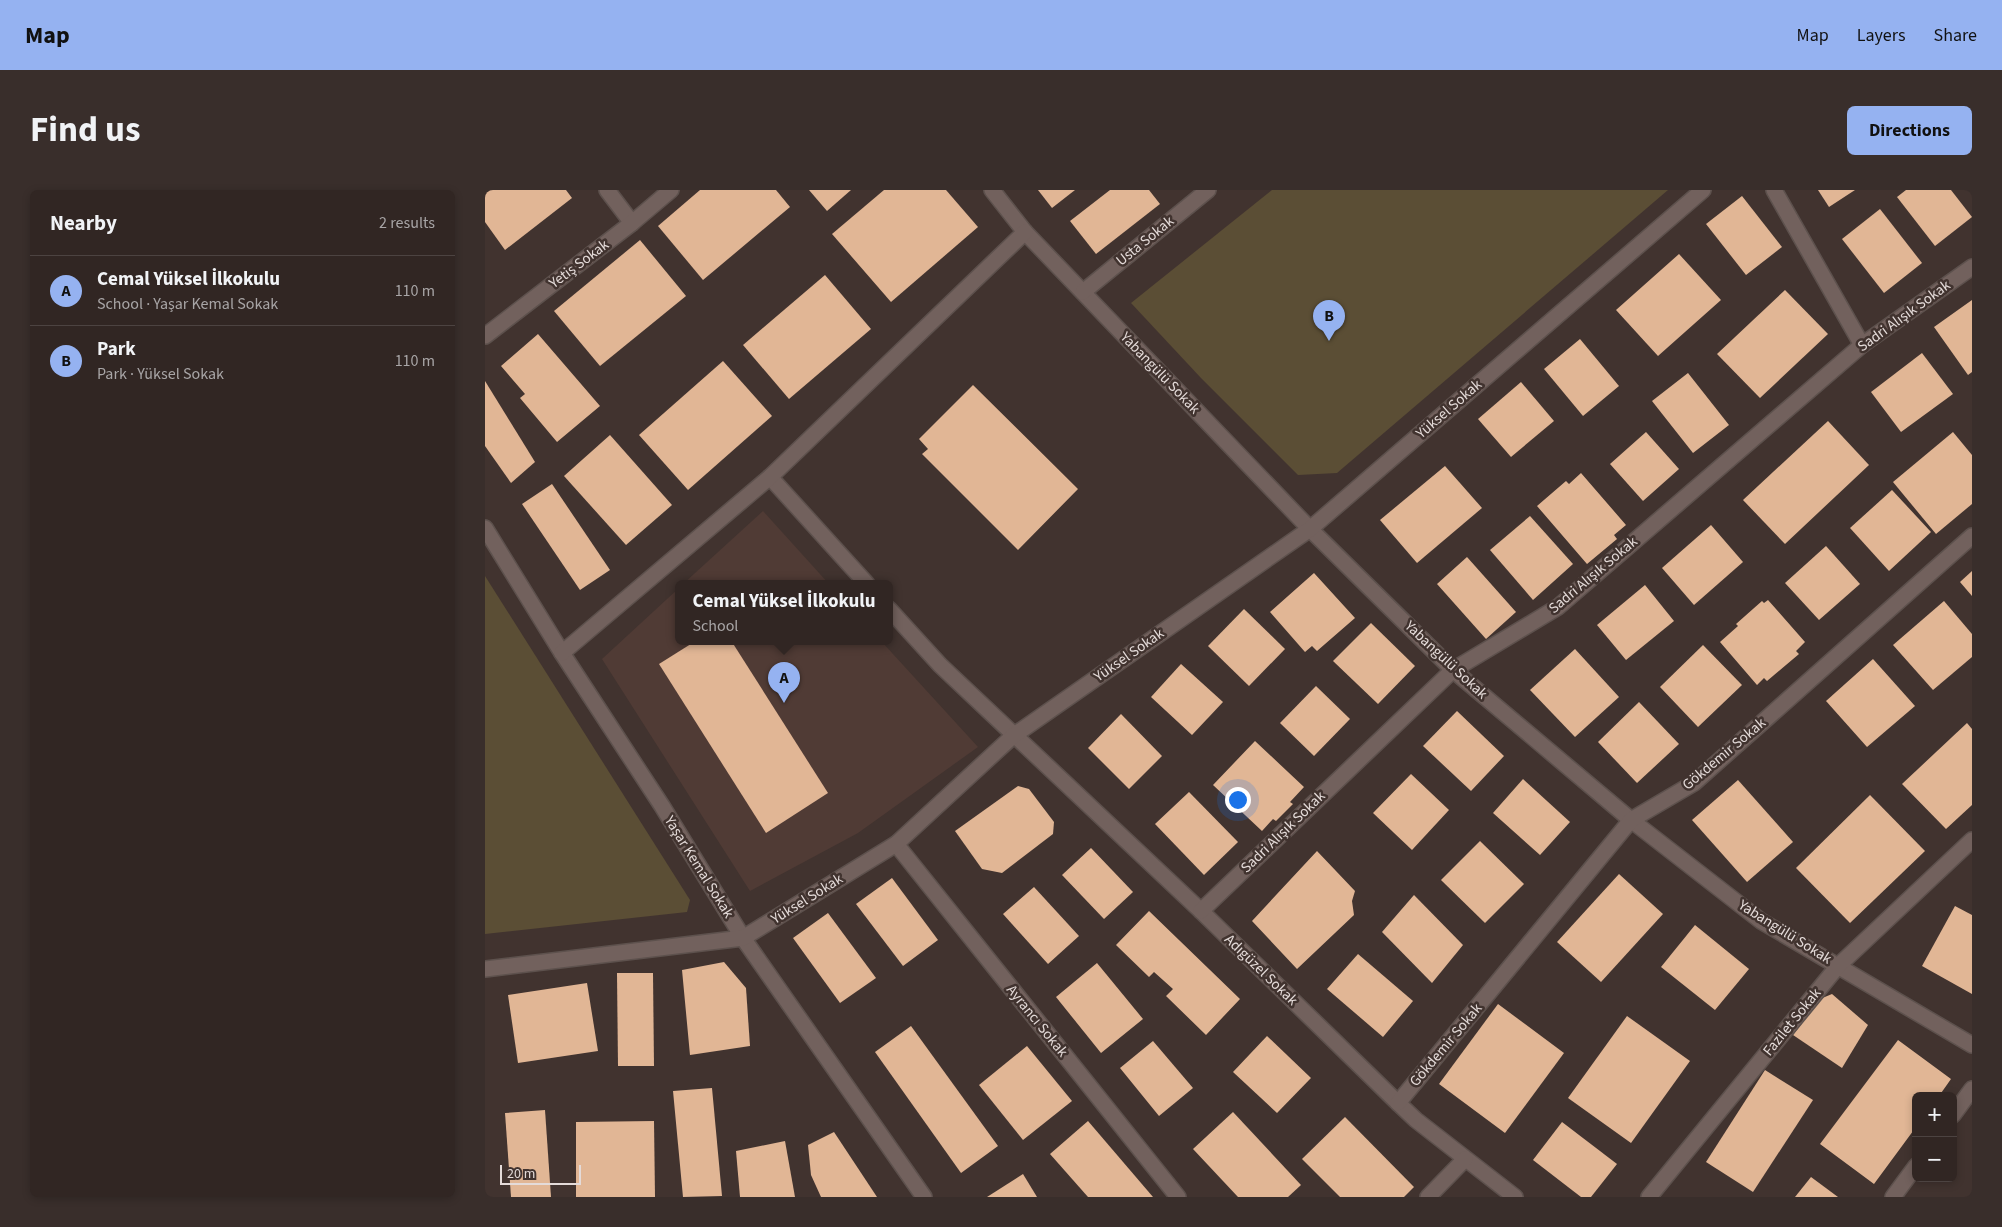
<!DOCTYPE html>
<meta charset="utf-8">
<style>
body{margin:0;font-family:"Source Sans 3",sans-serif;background:#392e2b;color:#f1f3f6}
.controls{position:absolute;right:15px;bottom:15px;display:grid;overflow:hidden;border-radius:8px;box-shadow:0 2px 8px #0003}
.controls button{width:45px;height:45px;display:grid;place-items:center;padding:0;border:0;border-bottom:1px solid #4c4341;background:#312623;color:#f1f3f6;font:25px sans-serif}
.scale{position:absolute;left:15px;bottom:12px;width:81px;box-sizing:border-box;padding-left:5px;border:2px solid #e4dbd9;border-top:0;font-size:14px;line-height:18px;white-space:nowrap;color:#e4dbd9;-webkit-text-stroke:4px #41332f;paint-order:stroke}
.you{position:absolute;left:752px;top:609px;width:18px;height:18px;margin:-12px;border:4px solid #fff;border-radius:50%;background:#1a73e8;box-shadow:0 0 0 8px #1a73e833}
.badge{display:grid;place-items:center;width:32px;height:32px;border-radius:50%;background:#95b2f1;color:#111;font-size:16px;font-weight:700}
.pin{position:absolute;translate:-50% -41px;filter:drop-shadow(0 1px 2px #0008)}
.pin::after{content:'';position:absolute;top:26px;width:18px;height:15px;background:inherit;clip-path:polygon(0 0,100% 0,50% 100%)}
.popup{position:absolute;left:190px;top:390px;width:218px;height:65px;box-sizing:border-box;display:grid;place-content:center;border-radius:8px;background:#312623;filter:drop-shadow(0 1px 4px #0005);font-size:16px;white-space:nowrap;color:#a8a5a6}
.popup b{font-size:19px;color:#f1f3f6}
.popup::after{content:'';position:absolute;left:50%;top:100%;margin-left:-10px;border:10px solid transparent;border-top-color:#312623}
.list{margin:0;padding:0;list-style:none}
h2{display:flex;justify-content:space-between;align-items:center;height:65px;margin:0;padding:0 20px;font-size:21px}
h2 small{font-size:16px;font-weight:400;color:#a8a5a6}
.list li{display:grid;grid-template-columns:32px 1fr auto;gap:15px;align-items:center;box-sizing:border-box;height:70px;padding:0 20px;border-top:1px solid #4c4341}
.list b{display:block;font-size:19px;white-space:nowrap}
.list p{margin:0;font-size:16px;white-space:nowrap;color:#a8a5a6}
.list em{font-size:16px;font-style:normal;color:#a8a5a6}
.map{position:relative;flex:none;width:1487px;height:1007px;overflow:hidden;border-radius:8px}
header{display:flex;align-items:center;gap:30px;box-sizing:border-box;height:70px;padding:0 25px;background:#95b2f1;color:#111}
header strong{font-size:24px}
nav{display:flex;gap:28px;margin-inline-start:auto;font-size:18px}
.intro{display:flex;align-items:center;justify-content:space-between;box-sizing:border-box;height:120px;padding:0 30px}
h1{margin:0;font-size:35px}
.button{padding:12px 22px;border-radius:8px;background:#95b2f1;color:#111;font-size:18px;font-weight:700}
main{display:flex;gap:30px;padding:0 30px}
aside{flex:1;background:#312623;border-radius:8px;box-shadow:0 2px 8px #0003}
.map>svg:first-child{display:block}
.built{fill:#503b35}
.green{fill:#5b4e35}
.building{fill:#e1b695}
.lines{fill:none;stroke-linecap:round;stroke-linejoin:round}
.minor-casing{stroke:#5d514d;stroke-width:18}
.minor{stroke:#72615d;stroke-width:15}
.labels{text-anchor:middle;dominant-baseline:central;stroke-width:5;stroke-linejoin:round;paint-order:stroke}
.street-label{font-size:15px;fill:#e4dbd9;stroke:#41332f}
</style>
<header>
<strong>Map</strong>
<nav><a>Map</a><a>Layers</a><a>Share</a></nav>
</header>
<div class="intro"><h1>Find us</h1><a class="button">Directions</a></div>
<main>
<aside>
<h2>Nearby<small>2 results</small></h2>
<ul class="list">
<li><span class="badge">A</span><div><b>Cemal Yüksel İlkokulu</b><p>School · Yaşar Kemal Sokak</p></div><em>110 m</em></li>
<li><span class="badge">B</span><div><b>Park</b><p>Park · Yüksel Sokak</p></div><em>110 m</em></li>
</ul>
</aside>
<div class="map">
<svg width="1487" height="1007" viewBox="0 0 1487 1007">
<rect width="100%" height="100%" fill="#41332f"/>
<g class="built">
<path d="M278,321l66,73h-146z"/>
<path d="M194,398v54h203l96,105 -120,86 -108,58 -148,-232z"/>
</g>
<g class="green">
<path d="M787,0h396l-331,283 -39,2 -97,-97 -70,-75z"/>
<path d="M0,386l205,324 -3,12 -202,22z"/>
</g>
<g class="building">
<path d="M0,0h81l6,8 -67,52 -20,-28z"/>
<path d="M215,0h76l14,17 -87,73 -45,-54z"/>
<path d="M324,0h42l-24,21z"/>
<path d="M399,0h62l32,37 -87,75 -59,-68z"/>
<path d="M553,0h37l-23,18z"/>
<path d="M625,0h39l11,14 -64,50 -26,-33z"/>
<path d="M1333,0h37l-26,17z"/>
<path d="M1421,0h45l21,27 -37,29 -38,-49z"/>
<path d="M1257,6l40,51 -36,28 -40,-51z"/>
<path d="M1395,19l42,54 -38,30 -42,-54z"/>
<path d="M155,50l46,56 -86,70 -46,-55z"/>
<path d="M1194,64l42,46 -63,56 -42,-46z"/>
<path d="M340,85l46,54 -82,70 -46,-54z"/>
<path d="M1300,100l43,44 -68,64 -43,-44z"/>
<path d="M1487,110v72l-4,3 -34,-48z"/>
<path d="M53,144l62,72 -43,36 -37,-44 5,-4 -24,-28z"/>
<path d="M1095,149l39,47 -36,30 -39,-47z"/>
<path d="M1437,163l31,41 -52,38 -30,-40z"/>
<path d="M238,171l49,55 -84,74 -49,-55z"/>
<path d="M1203,183l41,52 -36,28 -41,-52z"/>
<path d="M0,191l50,81 -24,21 -26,-37z"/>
<path d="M1036,192l33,39 -43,36 -33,-38z"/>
<path d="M488,195l105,104 -60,61 -96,-96 6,-5 -9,-10z"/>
<path d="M1343,231l41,44 -84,79 -42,-44z"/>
<path d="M1161,242l33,37 -36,32 -33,-37z"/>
<path d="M1468,242l19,23v49l-36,30 -43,-52z"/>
<path d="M125,245l62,70 -46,40 -62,-69z"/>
<path d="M960,276l37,42 -65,55 -37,-43z"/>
<path d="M1096,283l45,52 -12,10 3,4 -30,25 -50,-58 29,-25 3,3z"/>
<path d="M67,294l58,86 -30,20 -58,-86z"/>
<path d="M1407,300l39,42 -42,39 -39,-43z"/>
<path d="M1045,326l43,48 -40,36 -43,-50z"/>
<path d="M1226,335l32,37 -49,43 -32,-37z"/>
<path d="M1341,356l34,38 -41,36 -34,-37z"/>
<path d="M982,367l49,55 -30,27 -49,-55z"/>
<path d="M1487,381v25l-12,-14z"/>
<path d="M829,383l41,45 -38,33 -5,-5 -7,6 -35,-40z"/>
<path d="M1160,395l29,36 -48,39 -29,-35z"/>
<path d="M1283,410l37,42 -9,9 3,3 -32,27 -3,-3 -7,7 -37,-43 18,-16 -2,-2 26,-23 2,2z"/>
<path d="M1459,411l28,33v23l-39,33 -40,-45z"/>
<path d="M759,419l41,40 -36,37 -41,-40z"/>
<path d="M886,433l44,43 -37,38 -45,-43z"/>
<path d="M209,452h38l96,151 -62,40 -107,-169z"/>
<path d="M1218,455l39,40 -44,42 -38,-40z"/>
<path d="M1090,459l44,48 -44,40 -45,-47z"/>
<path d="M1388,469l42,47 -48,41 -41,-46z"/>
<path d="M696,474l42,38 -31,33 -41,-38z"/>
<path d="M831,496l34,33 -36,37 -34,-33z"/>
<path d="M1154,512l40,42 -42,39 -39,-41z"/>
<path d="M972,521l47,45 -33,35 -48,-45z"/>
<path d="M636,524l41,42 -33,33 -41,-41z"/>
<path d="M1482,533l5,6v76l-26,24 -44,-45z"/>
<path d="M770,551l49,46 -14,15 3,2 -17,17 -3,-2 -11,12 -49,-46z"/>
<path d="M926,584l38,36 -37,40 -39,-37z"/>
<path d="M1038,589l47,43 -30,33 -47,-42z"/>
<path d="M1253,590l55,62 -46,40 -55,-62z"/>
<path d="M533,596l11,3 25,33 -1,12 -51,39 -20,-4 -27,-38z"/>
<path d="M704,602l49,50 -34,33 -49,-51z"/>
<path d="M1385,605l55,56 -75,72 -54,-55z"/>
<path d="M995,651l44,43 -39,39 -44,-43z"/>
<path d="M606,658l42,44 -29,27 -42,-44z"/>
<path d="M832,661l38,40 -3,10 2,14 -57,54 -45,-48z"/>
<path d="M1134,684l44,40 -62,68 -44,-40z"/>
<path d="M407,688l46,62 -35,26 -47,-62z"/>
<path d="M549,697l45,49 -31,28 -45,-50z"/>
<path d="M929,705l49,50 -31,38 -50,-51z"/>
<path d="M1470,716l17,9v79l-50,-28z"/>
<path d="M664,721l91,88 -34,36 -40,-39 7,-7 -19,-17 -5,5 -33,-32z"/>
<path d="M343,723l48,65 -36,25 -47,-65z"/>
<path d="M1210,735l54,44 -34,41 -54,-43z"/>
<path d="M873,764l55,47 -30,36 -56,-48z"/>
<path d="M239,772l22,26 4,58 -60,9 -8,-85z"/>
<path d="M612,773l46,56 -42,34 -45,-56z"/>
<path d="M132,783h36l1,93h-36z"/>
<path d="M102,793l11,68 -80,12 -10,-68z"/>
<path d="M1347,804l36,31 -26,43 -49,-33 27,-36z"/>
<path d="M1013,814l66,49 -59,80 -66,-49z"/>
<path d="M1142,826l63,45 -59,82 -63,-45z"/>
<path d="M426,836l87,120 -37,27 -86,-121z"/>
<path d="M782,846l44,42 -34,35 -44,-41z"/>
<path d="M1413,850l53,39 -12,17h-23v31l-42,57 -54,-40z"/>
<path d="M668,851l40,47 -34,28 -39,-48z"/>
<path d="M542,856l45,55 -49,39 -44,-55z"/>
<path d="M1280,880l48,30 -60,92 -47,-30z"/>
<path d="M227,898l10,108 -39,1 -10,-106z"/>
<path d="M60,920l6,87h-40l-6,-84z"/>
<path d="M748,922l68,73 -13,12h-50l-45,-48z"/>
<path d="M860,927l69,70 -10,10h-64l-38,-38z"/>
<path d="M169,931l1,76h-79v-75z"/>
<path d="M603,931l65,76h-65l-38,-43z"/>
<path d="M1077,932l55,42 -26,33h-10l-48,-37z"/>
<path d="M349,942l43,65h-56l-10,-22 -3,-30z"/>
<path d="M300,951l10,56h-55l-4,-46z"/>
<path d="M538,984l14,23h-50z"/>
<path d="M1326,987l27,20h-43z"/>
</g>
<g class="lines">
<defs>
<g id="minor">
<path d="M122,0l25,33"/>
<path d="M507,0l33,42 285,297 143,141 178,150 130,101 211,124"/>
<path d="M1289,0l88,155"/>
<path d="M598,102l125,-102"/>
<path d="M0,146l147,-113 39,-33"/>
<path d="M285,287l97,107"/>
<path d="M0,338l77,125 100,153 81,132 181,259"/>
<path d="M404,419l51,56 261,246 197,192 18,17 99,77"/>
<path d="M77,463l208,-176 255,-245"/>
<path d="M411,654l282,353"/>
<path d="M716,721l252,-241 105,-63 304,-262 110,-78"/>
<path d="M0,779l258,-31 153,-94 117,-108 297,-207 393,-339"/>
<path d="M913,913l233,-283 63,-37 278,-247"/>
<path d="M1468,925l19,-26"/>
<path d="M943,1007l37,-38"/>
<path d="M1164,1007l189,-231 134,-126"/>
<path d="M1408,1007l23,-31"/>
</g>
</defs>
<use href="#minor" class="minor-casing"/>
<use href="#minor" class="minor"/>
</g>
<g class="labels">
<g class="street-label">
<text transform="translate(660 51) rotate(-39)">Usta Sokak</text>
<text transform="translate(94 74) rotate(-37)">Yetiş Sokak</text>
<text transform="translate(1419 126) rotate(-36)">Sadri Alışık Sokak</text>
<text transform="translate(675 183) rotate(46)">Yabangülü Sokak</text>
<text transform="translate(964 219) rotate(-41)">Yüksel Sokak</text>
<text transform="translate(1108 385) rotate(-40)">Sadri Alışık Sokak</text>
<text transform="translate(644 465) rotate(-35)">Yüksel Sokak</text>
<text transform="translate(961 470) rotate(43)">Yabangülü Sokak</text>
<text transform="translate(1239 564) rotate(-40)">Gökdemir Sokak</text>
<text transform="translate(798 642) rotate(-44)">Sadri Alışık Sokak</text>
<text transform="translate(214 677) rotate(58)">Yaşar Kemal Sokak</text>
<text transform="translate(322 709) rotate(-32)">Yüksel Sokak</text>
<text transform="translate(1300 742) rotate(32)">Yabangülü Sokak</text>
<text transform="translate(776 780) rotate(44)">Adıgüzel Sokak</text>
<text transform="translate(552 831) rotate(51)">Ayrancı Sokak</text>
<text transform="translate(1307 832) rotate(-51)">Fazilet Sokak</text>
<text transform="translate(961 855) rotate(-50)">Gökdemir Sokak</text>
</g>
</g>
</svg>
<div class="controls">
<button>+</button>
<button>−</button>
</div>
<div class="scale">20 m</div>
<div class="you"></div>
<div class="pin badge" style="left:299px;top:513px">A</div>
<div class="popup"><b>Cemal Yüksel İlkokulu</b>School</div>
<div class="pin badge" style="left:844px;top:151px">B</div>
</div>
</main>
